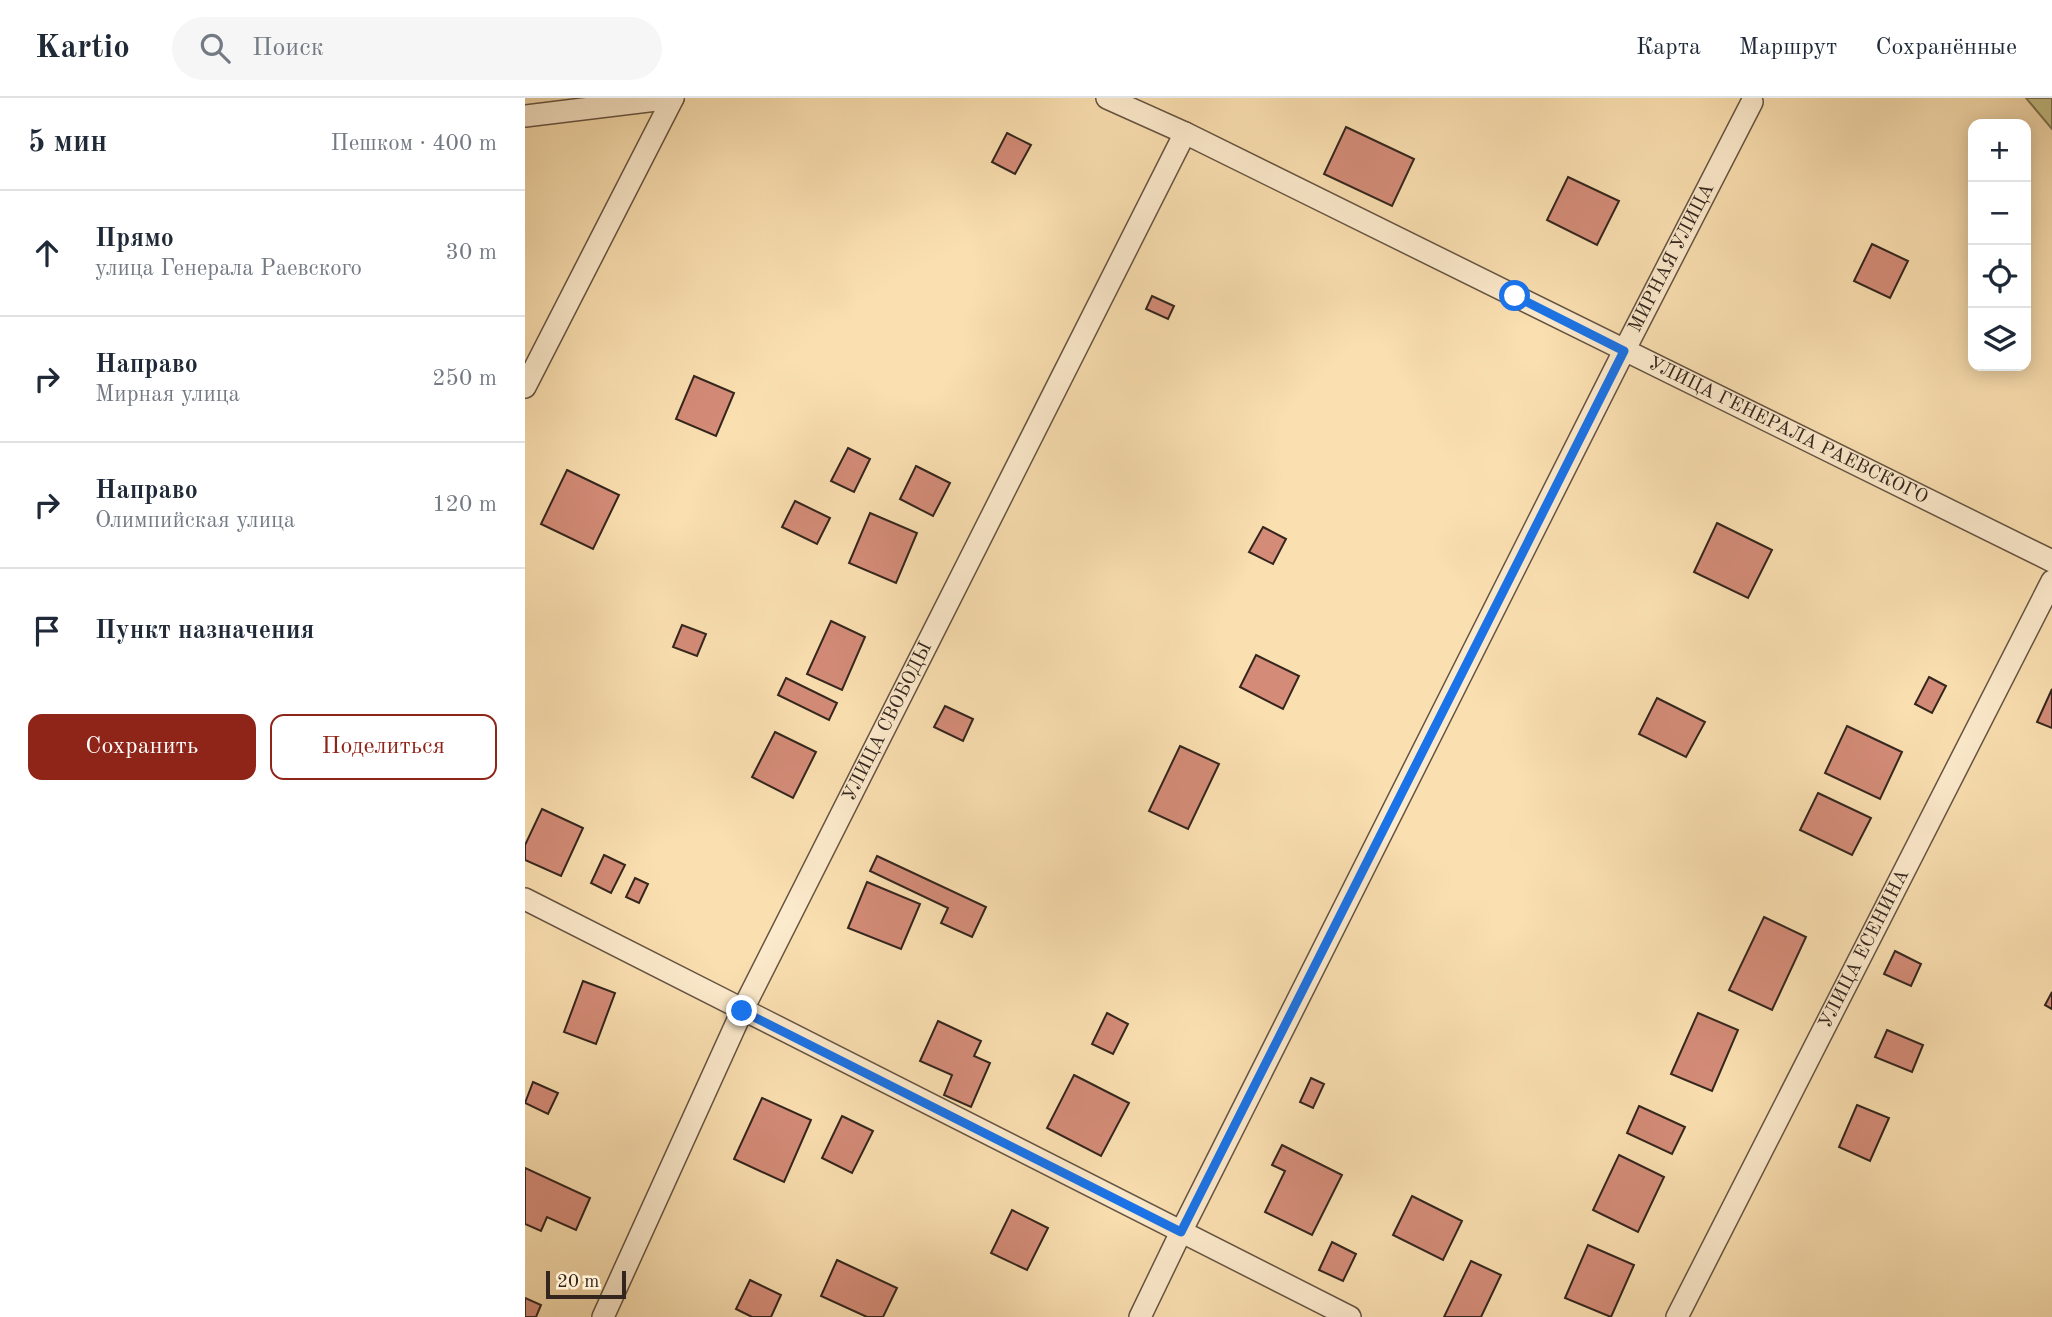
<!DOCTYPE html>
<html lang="ru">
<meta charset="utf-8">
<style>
body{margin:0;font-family:"Old Standard TT",serif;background:#f6f6f7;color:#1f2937}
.controls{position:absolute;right:21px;top:21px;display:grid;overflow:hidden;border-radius:14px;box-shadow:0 4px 18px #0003}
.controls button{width:63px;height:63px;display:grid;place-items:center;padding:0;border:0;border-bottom:2px solid #e0e1e3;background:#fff;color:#1f2937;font:35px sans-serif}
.scale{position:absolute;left:21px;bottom:18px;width:80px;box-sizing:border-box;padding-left:7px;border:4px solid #34261e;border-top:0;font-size:19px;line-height:24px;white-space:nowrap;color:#34261e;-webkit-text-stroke:5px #fceacc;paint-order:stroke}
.stop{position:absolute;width:21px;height:21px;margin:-16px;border:5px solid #1a73e8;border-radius:50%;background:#fff}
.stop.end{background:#1a73e8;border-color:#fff;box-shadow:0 2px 7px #0008}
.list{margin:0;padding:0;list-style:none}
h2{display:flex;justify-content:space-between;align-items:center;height:91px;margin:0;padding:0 28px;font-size:30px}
h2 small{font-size:23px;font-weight:400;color:#747a83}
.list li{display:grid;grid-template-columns:46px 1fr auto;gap:21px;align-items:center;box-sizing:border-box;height:126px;padding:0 28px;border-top:2px solid #e0e1e3}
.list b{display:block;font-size:26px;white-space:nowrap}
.list p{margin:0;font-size:23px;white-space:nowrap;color:#747a83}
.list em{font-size:23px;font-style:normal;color:#747a83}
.actions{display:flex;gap:14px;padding:21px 28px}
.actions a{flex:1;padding:16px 0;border:2px solid #8f2418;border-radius:14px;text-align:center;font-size:24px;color:#8f2418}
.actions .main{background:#8f2418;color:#fff}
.icon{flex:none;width:38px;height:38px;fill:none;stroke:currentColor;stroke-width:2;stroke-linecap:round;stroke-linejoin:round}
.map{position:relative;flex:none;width:1527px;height:1219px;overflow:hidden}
header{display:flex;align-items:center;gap:42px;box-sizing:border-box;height:98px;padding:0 35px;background:#fff;border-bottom:2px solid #e0e1e3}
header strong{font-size:33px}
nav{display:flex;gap:38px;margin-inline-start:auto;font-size:24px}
.search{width:490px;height:63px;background:#f6f6f7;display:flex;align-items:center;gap:18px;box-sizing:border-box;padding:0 24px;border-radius:38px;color:#747a83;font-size:26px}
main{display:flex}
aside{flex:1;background:#fff}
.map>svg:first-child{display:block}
.green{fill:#c5c087;stroke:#7c7352;stroke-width:2}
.building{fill:#d48c78;stroke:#34261e;stroke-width:2}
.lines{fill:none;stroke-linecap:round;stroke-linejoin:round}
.street-casing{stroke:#665442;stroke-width:24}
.street{stroke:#fceacc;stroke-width:21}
.route{stroke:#1a73e8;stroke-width:9}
.labels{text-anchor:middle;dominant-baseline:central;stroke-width:7;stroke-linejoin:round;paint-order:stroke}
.street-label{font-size:19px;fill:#34261e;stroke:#fceacc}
</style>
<header>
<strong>Kartio</strong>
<div class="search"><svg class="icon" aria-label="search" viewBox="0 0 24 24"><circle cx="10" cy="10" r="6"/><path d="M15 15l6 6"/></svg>Поиск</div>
<nav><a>Карта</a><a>Маршрут</a><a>Сохранённые</a></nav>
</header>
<main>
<aside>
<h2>5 мин<small>Пешком · 400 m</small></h2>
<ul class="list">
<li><svg class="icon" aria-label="ahead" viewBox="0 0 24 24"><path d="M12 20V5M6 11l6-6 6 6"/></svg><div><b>Прямо</b><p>улица Генерала Раевского</p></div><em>30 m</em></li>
<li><svg class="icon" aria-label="right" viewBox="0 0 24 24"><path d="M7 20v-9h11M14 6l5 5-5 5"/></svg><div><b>Направо</b><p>Мирная улица</p></div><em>250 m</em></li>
<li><svg class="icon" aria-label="right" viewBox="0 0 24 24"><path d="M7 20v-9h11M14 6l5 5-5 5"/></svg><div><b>Направо</b><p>Олимпийская улица</p></div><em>120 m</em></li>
<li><svg class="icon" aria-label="arrive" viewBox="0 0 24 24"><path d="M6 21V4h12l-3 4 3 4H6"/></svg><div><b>Пункт назначения</b></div></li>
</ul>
<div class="actions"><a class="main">Сохранить</a><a>Поделиться</a></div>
</aside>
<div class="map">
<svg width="1527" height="1219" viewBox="0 0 1527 1219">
<rect width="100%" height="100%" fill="#fadfb0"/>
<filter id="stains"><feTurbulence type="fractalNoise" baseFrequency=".00286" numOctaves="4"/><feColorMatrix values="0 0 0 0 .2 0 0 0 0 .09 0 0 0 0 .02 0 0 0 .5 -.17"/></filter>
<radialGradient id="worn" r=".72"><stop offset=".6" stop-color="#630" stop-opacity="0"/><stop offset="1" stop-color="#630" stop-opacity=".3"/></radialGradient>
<path class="green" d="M1501,0h26v31z"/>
<g class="building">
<path d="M821,29l68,32 -22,47 -68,-32z"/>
<path d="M482,35l24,12 -16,29 -23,-12z"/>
<path d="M1043,79l51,24 -22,44 -50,-25z"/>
<path d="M1347,146l36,17 -18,37 -36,-17z"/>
<path d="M627,198l22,10 -6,13 -22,-10z"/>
<path d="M169,278l40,17 -18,43 -40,-17z"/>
<path d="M323,350l22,11 -16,33 -23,-11z"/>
<path d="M391,368l34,17 -17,33 -33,-17z"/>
<path d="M42,372l52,25 -26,54 -52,-25z"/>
<path d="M270,403l35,17 -13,26 -35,-17z"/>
<path d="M345,415l47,20 -21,50 -47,-20z"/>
<path d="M1192,425l55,27 -24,48 -54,-26z"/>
<path d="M738,429l23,12 -13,25 -24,-12z"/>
<path d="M306,523l34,16 -23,53 -35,-16z"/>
<path d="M157,527l24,9 -9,22 -24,-9z"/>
<path d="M731,557l43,21 -16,33 -43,-22z"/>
<path d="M1404,579l17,9 -14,27 -17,-9z"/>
<path d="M261,580l51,25 -8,17 -51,-25z"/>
<path d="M1527,591v39l-15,-6z"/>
<path d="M1132,600l48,24 -19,35 -47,-23z"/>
<path d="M420,608l28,13 -10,22 -29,-14z"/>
<path d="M1322,628l55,26 -22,47 -55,-26z"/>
<path d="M250,634l41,20 -23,46 -41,-21z"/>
<path d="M655,648l39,18 -31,65 -39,-18z"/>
<path d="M1293,695l53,25 -19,37 -52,-25z"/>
<path d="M17,711l41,19 -22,48 -36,-16v-15z"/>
<path d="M79,757l21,10 -14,28 -20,-10z"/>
<path d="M352,758l109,51 -14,30 -31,-14 7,-15 -78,-37z"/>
<path d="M110,780l13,6 -9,19 -13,-6z"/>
<path d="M342,784l53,22 -19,45 -53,-21z"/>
<path d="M1239,819l42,20 -34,73 -43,-20z"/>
<path d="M1370,853l26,13 -10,22 -27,-12z"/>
<path d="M58,883l32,12 -19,51 -32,-12z"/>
<path d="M1527,894v17l-7,-4z"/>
<path d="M582,915l21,11 -15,30 -21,-10z"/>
<path d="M1173,915l40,17 -26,61 -41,-17z"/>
<path d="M413,923l43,20 -7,15 16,7 -19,44 -27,-12 8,-20 -32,-14z"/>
<path d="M1362,932l36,15 -11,27 -37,-15z"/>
<path d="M549,977l55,28 -28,53 -54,-28z"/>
<path d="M786,980l13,6 -11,24 -13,-6z"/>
<path d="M8,984l25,11 -10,21 -23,-11z"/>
<path d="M237,1000l49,22 -27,62 -50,-23z"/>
<path d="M1332,1007l32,13 -19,43 -31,-14z"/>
<path d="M1114,1008l46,21 -13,27 -45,-21z"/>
<path d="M317,1018l31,15 -21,42 -30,-15z"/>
<path d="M757,1047l60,30 -30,60 -47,-23 20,-41 -13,-6z"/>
<path d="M1094,1057l45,22 -26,55 -45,-22z"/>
<path d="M0,1070l65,30 -14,32 -29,-13 -6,14 -16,-7z"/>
<path d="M887,1098l50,25 -19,39 -50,-25z"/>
<path d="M487,1112l36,18 -21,42 -36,-17z"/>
<path d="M807,1144l24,12 -13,27 -24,-11z"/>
<path d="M1063,1147l46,20 -23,52 -46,-19z"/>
<path d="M312,1162l60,28 -14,29h-16l-46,-21z"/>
<path d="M946,1163l30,14 -20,42h-37z"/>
<path d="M225,1182l31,15 -10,22h-19l-16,-8z"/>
<path d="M0,1200l16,7 -5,12h-11z"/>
</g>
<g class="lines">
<defs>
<g id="street">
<path id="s1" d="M582,0l78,35 867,428"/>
<path d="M0,18l148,-18"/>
<path d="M0,289l148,-289"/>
<path d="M0,801l825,418"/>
<path id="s2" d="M78,1219l139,-306 443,-878"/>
<path id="s3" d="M615,1219l41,-85 443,-881 128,-249"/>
<path id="s4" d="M1152,1219l375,-736"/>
</g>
</defs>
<use href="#street" class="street-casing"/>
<use href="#street" class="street"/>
</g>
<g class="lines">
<path class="route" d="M217,913l439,221 443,-881 -109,-55"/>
</g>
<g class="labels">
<g class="street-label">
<text stroke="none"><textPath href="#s3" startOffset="1185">МИРНАЯ УЛИЦА</textPath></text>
<text stroke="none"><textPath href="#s1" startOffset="758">УЛИЦА ГЕНЕРАЛА РАЕВСКОГО</textPath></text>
<text stroke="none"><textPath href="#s2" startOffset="660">УЛИЦА СВОБОДЫ</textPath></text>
<text stroke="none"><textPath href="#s4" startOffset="413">УЛИЦА ЕСЕНИНА</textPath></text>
</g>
</g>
<rect width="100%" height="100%" filter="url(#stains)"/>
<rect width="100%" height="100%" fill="url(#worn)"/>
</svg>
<div class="controls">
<button>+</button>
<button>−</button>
<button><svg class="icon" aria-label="locate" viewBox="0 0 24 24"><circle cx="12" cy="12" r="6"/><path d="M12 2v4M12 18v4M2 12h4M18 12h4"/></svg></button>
<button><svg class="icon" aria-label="layers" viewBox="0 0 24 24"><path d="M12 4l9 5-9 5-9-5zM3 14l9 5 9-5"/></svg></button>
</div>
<div class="scale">20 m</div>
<div class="stop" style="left:990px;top:198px"></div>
<div class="stop end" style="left:217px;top:913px"></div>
</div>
</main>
